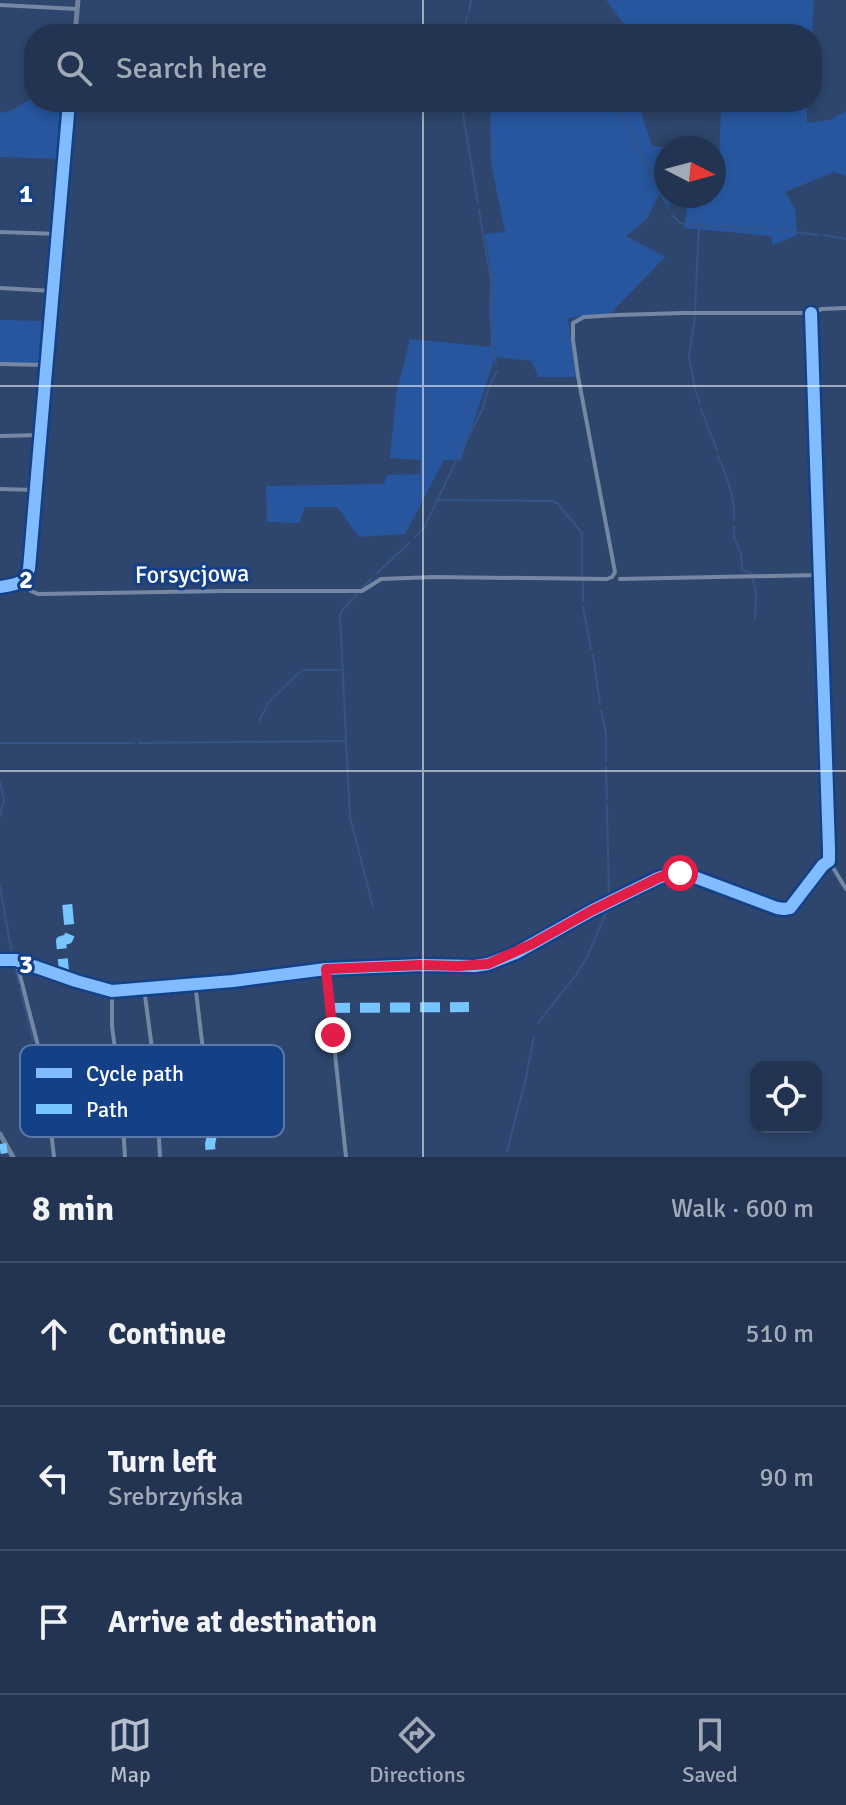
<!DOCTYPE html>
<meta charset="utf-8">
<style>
body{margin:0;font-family:Signika,sans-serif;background:#2a3c59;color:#f1f3f6}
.controls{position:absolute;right:24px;bottom:24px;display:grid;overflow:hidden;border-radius:16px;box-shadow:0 4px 12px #0003}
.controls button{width:72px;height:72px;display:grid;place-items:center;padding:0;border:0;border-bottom:2px solid #3f4f69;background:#223452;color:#f1f3f6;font:40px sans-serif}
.compass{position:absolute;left:654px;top:136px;width:72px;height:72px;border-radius:50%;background:#223452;box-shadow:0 4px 12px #0003;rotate:96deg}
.stop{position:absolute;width:24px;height:24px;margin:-18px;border:6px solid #e11d48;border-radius:50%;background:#fff}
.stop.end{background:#e11d48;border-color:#fff;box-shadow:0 2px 8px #0008}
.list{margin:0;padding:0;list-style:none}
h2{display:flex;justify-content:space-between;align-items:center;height:104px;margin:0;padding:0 32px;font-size:34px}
h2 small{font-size:26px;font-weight:400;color:#a2aab8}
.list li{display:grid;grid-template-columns:52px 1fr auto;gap:24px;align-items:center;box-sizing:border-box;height:144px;padding:0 32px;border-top:2px solid #3f4f69}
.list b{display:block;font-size:30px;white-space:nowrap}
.list p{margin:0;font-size:26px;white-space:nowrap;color:#a2aab8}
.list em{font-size:26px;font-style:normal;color:#a2aab8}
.icon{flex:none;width:44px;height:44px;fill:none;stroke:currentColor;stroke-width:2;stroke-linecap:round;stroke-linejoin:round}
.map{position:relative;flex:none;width:846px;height:1157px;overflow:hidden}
.search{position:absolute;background:#223452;box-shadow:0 4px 12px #0003;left:24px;right:24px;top:24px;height:88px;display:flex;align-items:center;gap:20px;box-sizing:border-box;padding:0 28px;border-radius:32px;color:#a2aab8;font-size:30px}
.sheet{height:536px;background:#223452}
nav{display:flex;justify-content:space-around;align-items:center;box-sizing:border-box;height:112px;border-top:2px solid #3f4f69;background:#223452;font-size:22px;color:#a2aab8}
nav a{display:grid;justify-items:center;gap:4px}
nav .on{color:#b6becc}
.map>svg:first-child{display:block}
.green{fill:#27569e}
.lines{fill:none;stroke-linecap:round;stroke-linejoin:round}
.stream{stroke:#345487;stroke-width:2}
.street{stroke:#7587a3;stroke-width:4}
.secondary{stroke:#70829e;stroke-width:5}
.quiet{stroke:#76c5fe;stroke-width:10;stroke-dasharray:20 10;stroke-linecap:butt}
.cycleway-casing{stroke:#144087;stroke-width:17}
.cycleway{stroke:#80bcff;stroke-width:12}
.route{stroke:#e11d48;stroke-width:10}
.grid{fill:none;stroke:#fff;stroke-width:2;stroke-opacity:0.55}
.labels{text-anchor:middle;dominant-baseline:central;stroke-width:6;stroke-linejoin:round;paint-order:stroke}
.street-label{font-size:24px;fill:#fff;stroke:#144087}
.key{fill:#144087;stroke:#5a79ab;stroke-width:2}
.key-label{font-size:22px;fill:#fff}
.grid-label{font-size:26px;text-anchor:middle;font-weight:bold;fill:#fff;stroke:#144087;stroke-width:6;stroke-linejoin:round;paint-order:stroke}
</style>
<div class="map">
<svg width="846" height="1157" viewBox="0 0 846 1157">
<rect width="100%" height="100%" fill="#2e466d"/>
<g class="green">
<path d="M606,0h208l-2,34h-115l-70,-6z"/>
<path d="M34,97v5h24l1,5 5,6 -4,46 -60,-2v-45l3,1 9,-3z"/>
<path d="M567,102h67l6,6 12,38 20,2h-6v48h5l-1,11 -10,-14 -13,26 -21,17 39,21 -55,57 -42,4 8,59h-38l-6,-16 -37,-4 -34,103h-17l-39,74 -46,3 -22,-30h-32l-6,16 -32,-1 -1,-36 118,-2 3,-9 33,-1v-14l-30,-2 6,-63 14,-56 81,8 -1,-82 -5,-31 20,-2 -14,-69 -1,-56 79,-1z"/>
<path d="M697,102h110v21l23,-3 16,-9v65l-12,-4 -49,20 10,16 2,27 -24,10 -2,-9 -87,-8 5,-32h25v-23l5,-1 2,-65z"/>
<path d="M0,320l48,1 -4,40 -2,3 -42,-1z"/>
</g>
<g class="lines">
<g class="stream">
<path d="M469,12l2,-12"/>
<path d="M464,34l3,-17"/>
<path d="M461,102l17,102"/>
<path d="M576,102l3,2 37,1 2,2 50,101"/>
<path d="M479,210l12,70 -1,35 6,50"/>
<path d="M672,215l8,8 30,3"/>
<path d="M717,226l50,3"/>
<path d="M774,229l44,6"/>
<path d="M824,235l22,4"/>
<path d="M695,310l4,-85"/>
<path d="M695,316l-6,40 6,33 5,15"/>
<path d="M701,409l16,41"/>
<path d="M461,452l21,-42 7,-23 8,-15"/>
<path d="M718,456c9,22 17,40 16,64"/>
<path d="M437,500l114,1 6,2 25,30v43"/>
<path d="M734,526v11l7,17 1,16 9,3"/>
<path d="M414,538l10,-10 34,-71"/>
<path d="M376,574l33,-31"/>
<path d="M753,579l3,15 -1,25"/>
<path d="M583,582v20"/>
<path d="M363,587l8,-8"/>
<path d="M583,607l8,42"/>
<path d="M593,655l7,49"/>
<path d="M601,710l5,24v28"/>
<path d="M259,721l10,-19 33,-32h40"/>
<path d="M346,739l-6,-124 3,-6 14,-15"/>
<path d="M0,743h134"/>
<path d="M139,743l207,-2 4,76 23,90"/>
<path d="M606,767l1,33"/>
<path d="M0,782l4,17 -4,17"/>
<path d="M607,805l2,94"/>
<path d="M0,886l12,69"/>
<path d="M14,964l5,19"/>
<path d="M20,989l13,51"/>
<path d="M538,1023l38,-48 11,-18 22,-51"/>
<path d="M35,1046l9,41"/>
<path d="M507,1151l19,-73 8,-42"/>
</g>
<g class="street">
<path d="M0,5l77,4"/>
<path d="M0,232l58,2"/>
<path d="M0,288l53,3"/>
<path d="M0,364l46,1"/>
<path d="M0,436l40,-1"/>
<path d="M0,489l35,1"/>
<path d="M620,579l199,-4"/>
<path d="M24,581l7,10 7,3 188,-3h136l19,-12 53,-2 173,2 5,-2 3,-5 -37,-196 -5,-36v-17l11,-6 33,-2 66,-2h128l11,-4 24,-1"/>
<path d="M829,861l17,28"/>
<path d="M0,960h16l60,21 36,10 121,-10 93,-12 95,-4 54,1 13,-2 28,-11 75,-42 67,-33 15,-5 16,2 88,33 7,1 6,-1 33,-43 6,-4v-12l-18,-536"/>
<path d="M16,960l28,109 10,88"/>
<path d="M326,969l20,188"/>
<path d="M195,983l14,117"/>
<path d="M144,988l12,91 4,78"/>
<path d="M112,991v35l9,68 4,63"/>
</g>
<g class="secondary">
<path d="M75,34l3,-34"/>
<path d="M0,587c15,-2 25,-3 29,-18l40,-467"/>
<path d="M0,1134l13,23"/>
</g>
<g class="quiet">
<path d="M57,974l7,-3 -3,-30 7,-2 2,-5 -3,-32"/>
<path d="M330,1008l139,-1"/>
<path d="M209,1100l3,35 -2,9 1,13"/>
<path d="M0,1149l7,-1"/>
</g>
<defs>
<g id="cycleway">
<path d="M0,587c15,-2 25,-3 29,-18l40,-467"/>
<path d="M0,960h16l60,21 36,10 121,-10 93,-12 95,-4 54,1 13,-2 28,-11 75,-42 67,-33 15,-5 16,2 88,33 7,1 6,-1 33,-43 6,-4v-12l-18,-536"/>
</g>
</defs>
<use href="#cycleway" class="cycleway-casing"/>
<use href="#cycleway" class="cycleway"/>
</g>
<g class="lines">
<path class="route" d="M333,1035l-7,-66 95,-4 38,1 29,-2 44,-20 59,-33 67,-33 8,-3 14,-2"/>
</g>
<path class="grid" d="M423,0v34M423,102v1055M0,386h846M0,771h846"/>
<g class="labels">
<g class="street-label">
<text transform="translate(192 574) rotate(-1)">Forsycjowa</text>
</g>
</g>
<rect x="20" y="1045" width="264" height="92" rx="12" class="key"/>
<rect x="36" y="1068" width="36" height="10" fill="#80bcff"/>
<rect x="36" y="1104" width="36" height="10" fill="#76c5fe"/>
<g class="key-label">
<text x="86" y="1081">Cycle path</text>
<text x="86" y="1117">Path</text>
</g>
<g class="grid-label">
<text x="26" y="202">1</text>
<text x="26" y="588">2</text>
<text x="26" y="973">3</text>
</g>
</svg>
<div class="controls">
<button><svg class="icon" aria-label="locate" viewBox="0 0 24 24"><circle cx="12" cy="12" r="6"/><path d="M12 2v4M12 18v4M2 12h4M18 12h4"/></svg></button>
</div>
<svg class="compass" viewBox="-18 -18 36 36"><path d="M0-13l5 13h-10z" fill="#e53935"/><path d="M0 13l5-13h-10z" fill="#a2aab8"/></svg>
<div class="stop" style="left:680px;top:873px"></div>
<div class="stop end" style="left:333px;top:1035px"></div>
<div class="search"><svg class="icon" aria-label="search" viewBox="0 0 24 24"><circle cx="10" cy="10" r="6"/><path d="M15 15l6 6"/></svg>Search here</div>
</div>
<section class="sheet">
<h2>8 min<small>Walk · 600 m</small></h2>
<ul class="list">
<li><svg class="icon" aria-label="ahead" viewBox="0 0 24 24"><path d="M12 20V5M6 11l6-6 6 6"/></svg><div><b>Continue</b></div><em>510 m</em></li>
<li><svg class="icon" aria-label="left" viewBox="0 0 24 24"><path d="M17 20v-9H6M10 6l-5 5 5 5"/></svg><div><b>Turn left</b><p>Srebrzyńska</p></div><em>90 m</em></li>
<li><svg class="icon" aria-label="arrive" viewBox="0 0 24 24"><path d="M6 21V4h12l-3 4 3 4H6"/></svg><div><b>Arrive at destination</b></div></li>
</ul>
</section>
<nav>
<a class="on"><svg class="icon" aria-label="map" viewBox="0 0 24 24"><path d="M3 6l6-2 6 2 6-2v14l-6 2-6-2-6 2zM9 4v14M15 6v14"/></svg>Map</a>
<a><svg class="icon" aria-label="directions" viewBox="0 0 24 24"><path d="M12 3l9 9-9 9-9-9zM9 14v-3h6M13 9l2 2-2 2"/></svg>Directions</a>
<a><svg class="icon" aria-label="saved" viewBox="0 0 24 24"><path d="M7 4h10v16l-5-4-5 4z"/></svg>Saved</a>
</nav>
